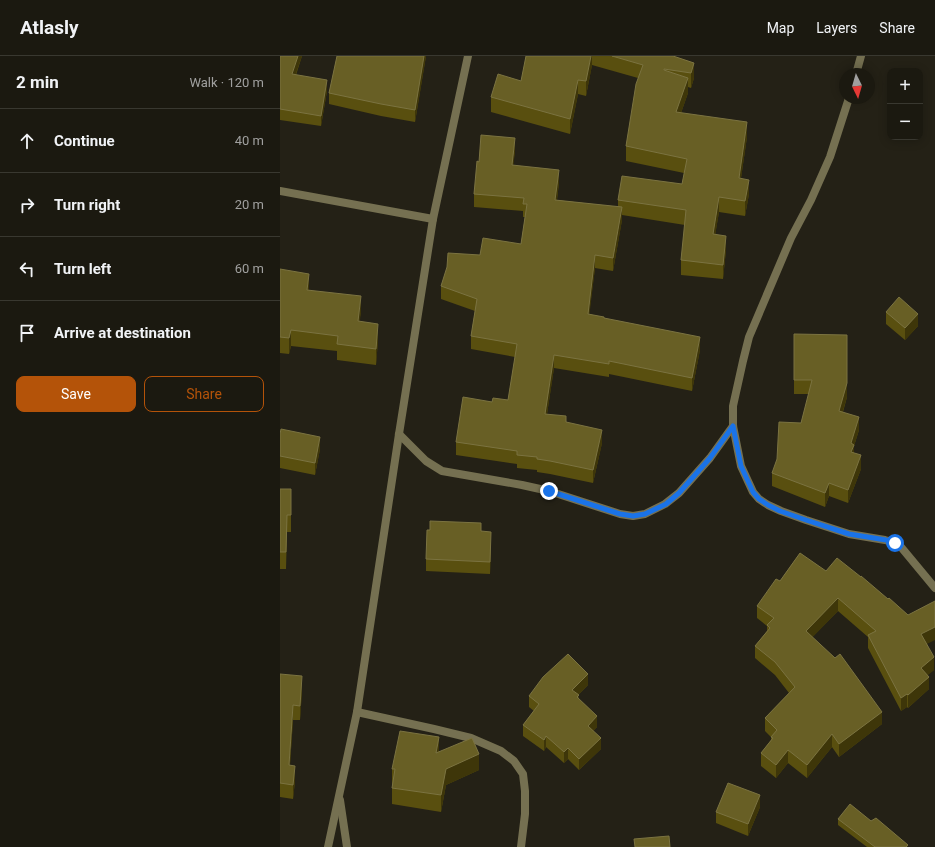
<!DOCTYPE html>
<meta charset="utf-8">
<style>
body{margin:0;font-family:Roboto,sans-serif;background:#242219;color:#f1f3f6}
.controls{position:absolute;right:12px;top:12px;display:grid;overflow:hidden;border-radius:8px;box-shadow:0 2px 10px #0003}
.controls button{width:36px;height:36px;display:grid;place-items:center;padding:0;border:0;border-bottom:1px solid #393830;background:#1b1910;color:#f1f3f6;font:20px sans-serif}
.compass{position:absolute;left:559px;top:12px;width:36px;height:36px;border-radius:50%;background:#1b1910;box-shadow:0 2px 10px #0003;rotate:175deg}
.stop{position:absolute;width:12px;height:12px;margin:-9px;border:3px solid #1a73e8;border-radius:50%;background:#fff}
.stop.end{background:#1a73e8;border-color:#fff;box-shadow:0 1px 4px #0008}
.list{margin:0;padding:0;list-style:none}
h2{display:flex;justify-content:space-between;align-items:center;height:52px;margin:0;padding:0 16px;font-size:17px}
h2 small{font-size:13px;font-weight:400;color:#a0a09f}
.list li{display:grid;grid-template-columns:26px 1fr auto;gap:12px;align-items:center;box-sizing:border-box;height:64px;padding:0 16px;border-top:1px solid #393830}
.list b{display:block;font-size:15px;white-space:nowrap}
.list em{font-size:13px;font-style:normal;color:#a0a09f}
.actions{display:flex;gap:8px;padding:12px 16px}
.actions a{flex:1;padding:9px 0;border:1px solid #b45309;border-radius:8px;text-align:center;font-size:14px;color:#b45309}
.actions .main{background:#b45309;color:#fff}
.icon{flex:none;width:22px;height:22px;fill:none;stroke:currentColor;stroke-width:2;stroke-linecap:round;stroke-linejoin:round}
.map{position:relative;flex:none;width:655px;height:791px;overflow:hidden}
header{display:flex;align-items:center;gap:24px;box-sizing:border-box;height:56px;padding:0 20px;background:#1b1910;border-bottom:1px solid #393830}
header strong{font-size:19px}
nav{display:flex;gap:22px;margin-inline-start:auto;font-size:14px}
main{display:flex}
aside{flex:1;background:#1b1910}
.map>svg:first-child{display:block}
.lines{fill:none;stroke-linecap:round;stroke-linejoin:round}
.minor{stroke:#757051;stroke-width:8}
.wall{fill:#594f0f}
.shaded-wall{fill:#3e3609}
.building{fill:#685f25;stroke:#7b7341}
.route{stroke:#1a73e8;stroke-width:5}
</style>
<header>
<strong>Atlasly</strong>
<nav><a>Map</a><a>Layers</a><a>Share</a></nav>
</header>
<main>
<aside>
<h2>2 min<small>Walk · 120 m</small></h2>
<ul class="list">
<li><svg class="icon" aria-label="ahead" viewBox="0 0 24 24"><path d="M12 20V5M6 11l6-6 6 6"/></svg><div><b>Continue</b></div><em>40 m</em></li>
<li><svg class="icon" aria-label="right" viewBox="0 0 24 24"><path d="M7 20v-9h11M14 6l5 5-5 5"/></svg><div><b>Turn right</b></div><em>20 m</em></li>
<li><svg class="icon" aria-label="left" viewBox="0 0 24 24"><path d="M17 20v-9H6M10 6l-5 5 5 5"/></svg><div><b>Turn left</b></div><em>60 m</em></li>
<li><svg class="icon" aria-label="arrive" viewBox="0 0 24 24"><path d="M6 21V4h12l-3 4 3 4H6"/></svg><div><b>Arrive at destination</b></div></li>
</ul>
<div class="actions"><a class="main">Save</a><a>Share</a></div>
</aside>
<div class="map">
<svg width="655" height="791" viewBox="0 0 655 791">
<rect width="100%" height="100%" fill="#242116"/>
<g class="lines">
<g class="minor">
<path d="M576,18l5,-18"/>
<path d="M569,42l-19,59 -19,43 -20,38 -42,99 -6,24 -10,45v20l8,40 12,26 6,7 9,6 13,6 25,9 43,14 36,6 10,3 6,4 34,41"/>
<path d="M0,135l153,28"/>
<path d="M119,378l27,27 16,10 80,14 27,6 71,23 13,2 12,-2 20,-10 14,-11 31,-35 23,-32"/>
<path d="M77,656l77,17 37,9 30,13 13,10 9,13 2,17v23l-4,33"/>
<path d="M60,744l7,47"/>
<path d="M48,791l29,-135 42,-278 34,-215 35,-163"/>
</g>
</g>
<g class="wall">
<path d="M0,0h22l-6,19 31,16 -6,35 -41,-6z"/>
<path d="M57,0h89l-11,66 -34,-6 -52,-12v-11z"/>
<path d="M246,0h147l21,7v15l-3,10 -3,-1v6l-7,20 66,24 -6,41 8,16 -4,22 -26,-4 -4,23 11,15 -3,29 -42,-4v-15l4,-35 -63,-10v5l-9,51 -18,-3 -6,46 15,4 96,32 -8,41 -83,-17v3l-55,-9 -7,46 19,8 36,21 -9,40 -43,-9 -13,-2v-2l-20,-2v-4l-61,-9v-13l36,-40 16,-2 7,-43 -44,-8v-13l4,-25 -34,-12v-13l39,-31 41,-11 4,-27h-2v-6l-49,-4v-13l5,-32 36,-11 -2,14 46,18 -2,17 61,7v-7l64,-16 2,-11 -58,-12v-15l12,-68 -46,-13 -6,31 -8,-2 -8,40 -79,-22v-15l30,-16z"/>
<path d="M0,213l29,21 52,22 -2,10 19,18 -2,25 -39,-5v-9l-46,-5 -2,8 -9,-1z"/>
<path d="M606,256l32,14 -13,14 -19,-16z"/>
<path d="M514,278l53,63 -4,15 16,18 -5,16v7l7,16 -13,34 -19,-7 -4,11 -53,-21v-13l29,-50 8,-29h-15z"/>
<path d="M0,378l40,15 -5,26 -35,-7z"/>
<path d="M0,433l11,17v26h-4l-1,37h-6z"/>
<path d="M201,475l10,13 -1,30 -64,-3v-12z"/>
<path d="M520,497l127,91 7,26 -7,5 2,14 -21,19 -1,-1 -6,4 -33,-63v-11l-30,-26 -26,26 70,87 -43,33 -7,-10 -25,31 -19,-15 -12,15 -15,-12v-13l10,-13v-3l-6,-6v-13l24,-25 -14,-18 -20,-17v-12l12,-15v-5l-10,-8v-12l23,-25z"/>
<path d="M0,618l22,17 -2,29h-7l-3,45 5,16 -2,18 -13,-2z"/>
<path d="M308,629l-10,10 1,4 18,28 -4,4 8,18 -22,21 -11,-11 -4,4 -18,-16 -2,4 -21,-15v-11l11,-14 -5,-4v-11z"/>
<path d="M159,696l40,18 -33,15 -5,27 -49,-8v-35z"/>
<path d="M480,751l-12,29 -32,-13v-11z"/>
<path d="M558,763l33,2 37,26h-41l-29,-22z"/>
</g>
<g class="shaded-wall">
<path d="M18,0h4l-10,29v-11z"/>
<path d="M144,0h2l-11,66v-12z"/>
<path d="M311,0h1v9l-6,31v-15z"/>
<path d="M414,7v15l-3,10v-15z"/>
<path d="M408,22v15l-12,34v-15z"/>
<path d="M47,24v11l-6,35v-10z"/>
<path d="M298,24v14l-8,40v-15z"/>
<path d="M467,66v15l-8,55v-14z"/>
<path d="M235,82v13l-3,27v-13z"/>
<path d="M279,114v13l-4,30v-13z"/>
<path d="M469,124v14l-4,22v-15z"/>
<path d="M439,141v15l-6,37v-15z"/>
<path d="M342,151v13l-9,51v-13z"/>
<path d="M446,180v14l-3,29v-14z"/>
<path d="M315,199v13l-7,59v-13z"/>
<path d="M29,218v15l-2,17v-16z"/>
<path d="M81,240v16l-3,25v-16z"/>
<path d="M638,258v12l-13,14v-12z"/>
<path d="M98,268v16l-2,25v-16z"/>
<path d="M11,274v16l-2,8v-16z"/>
<path d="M567,279v62l-8,27v-13z"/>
<path d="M420,281v13l-8,41v-13z"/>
<path d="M274,299v13l-9,59v-13z"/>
<path d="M579,361v13l-5,16v12l-3,7v-22z"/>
<path d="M322,374v13l-9,40v-13z"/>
<path d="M40,381v12l-5,26v-12z"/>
<path d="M581,399v14l-13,34v-13z"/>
<path d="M549,427v13l-4,11v-14z"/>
<path d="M211,476v12l-1,30v-12z"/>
<path d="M558,542v13l-32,33v-13z"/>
<path d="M655,571v13l-14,7v-13z"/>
<path d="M654,601v13l-13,11v-13z"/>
<path d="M308,618v11l-16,16v-11z"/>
<path d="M22,620v15l-2,29v-14z"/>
<path d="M649,621v12l-21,19v-13z"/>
<path d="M627,638v13l-6,4v-13z"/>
<path d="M13,649v15l-4,60v-15z"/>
<path d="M602,656v12l-43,33v-13z"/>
<path d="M317,660v11l-9,10v-11z"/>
<path d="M552,678v13l-25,31v-13z"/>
<path d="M266,680v11l-2,4v-11z"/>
<path d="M159,681v16h-3z"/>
<path d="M321,682v11l-22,21v-11z"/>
<path d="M288,692v11l-4,4v-11z"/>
<path d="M508,694v13l-12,15v-13z"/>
<path d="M199,698v16l-33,15 -5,27v-17l5,-26z"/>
<path d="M15,710v15l-2,18v-14z"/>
<path d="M480,739v12l-12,29v-12z"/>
</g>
<g class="building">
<path d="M0,0h18l-6,18 35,6 -6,36 -41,-7z"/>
<path d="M57,0h87l-9,54 -34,-6 -52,-11z"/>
<path d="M246,0h65l-5,25 -8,-1 -8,39 -79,-22 7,-23 23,7z"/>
<path d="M332,0h61l21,7 -3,10 -27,-4v1l24,8 -12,34 71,10 -8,56 10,2 -4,21 -26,-4 -6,37 13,2 -3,29 -42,-5 5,-50 -68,-10 4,-24 60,8 5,-25 -61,-13 10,-62 7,-19z"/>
<path d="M201,79l34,3 -3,27 47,5 -4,30 67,7 -9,51 -18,-3 -7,59 16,3v1l96,19 -8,41 -83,-17v3l-55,-9 -9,59 21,2v6l36,8 -9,40 -43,-9 -13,-2v-2l-20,-2v-4l-61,-9 7,-45 29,5 1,-4 15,2 9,-56 -46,-8 6,-37 -36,-13 6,-19 1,-14 32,2 3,-17 38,6 6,-40h-4l1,-6 -50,-4 3,-33 2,1z"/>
<path d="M0,213l29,5 -2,16 54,6 -3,25 20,3 -2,25 -39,-5 1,-8 -47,-6 -2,8 -9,-1z"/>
<path d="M619,241l19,17 -13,14 -19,-16z"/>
<path d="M514,278l53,1v48l-8,28 20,6 -8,26 3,2 -3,7 10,3 -13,35 -19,-7 -4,10 -53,-20 5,-14 2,-37 22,1 11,-43h-18z"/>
<path d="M1,373l39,8 -5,26 -35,-7v-22z"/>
<path d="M0,433h11v26h-4l-1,37h-6z"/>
<path d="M150,465l51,2v8l10,1 -1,30 -64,-3 1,-29h3z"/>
<path d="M520,497l26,18 11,-13 24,19v-1l27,23 1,-1 19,17 27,-14v26l-14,7 13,23 -13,11 8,9 -21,18 -1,-1 -6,4 -33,-63 8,-4 -38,-33 -32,33 29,27 5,-4 42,58 -43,32 -7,-10 -25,31 -19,-15 -12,15 -15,-12 12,-15 -2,-1 6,-7 -12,-12 30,-31 -20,-25 -20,-16 15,-18 -3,-3 7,-7 -17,-12 19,-27 4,2z"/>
<path d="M288,598l20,20 -16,16 7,5 -2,2 20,19 -9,10 13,12 -22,21 -11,-11 -4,4 -18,-16 -2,4 -21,-15 16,-21 -10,-8 14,-19z"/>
<path d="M0,618l22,2 -2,30 -7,-1 -4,60 6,1 -2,19 -13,-2z"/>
<path d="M120,675l39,6 -3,16 36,-15 7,16 -33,15 -5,26 -49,-7 3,-19h-3z"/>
<path d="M448,727l32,12 -12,29 -32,-12z"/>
<path d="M570,748l21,17 5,-3 32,27 -2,2h-31l-37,-28z"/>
<path d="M389,780l1,11h-35l-1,-8z"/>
</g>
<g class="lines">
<path class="route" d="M269,435l71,23 13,2 12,-2 21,-10 13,-11 31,-35 23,-32 8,40 12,26 6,7 9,6 12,6 26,9 43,14 37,6 9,3"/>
</g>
</svg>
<div class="controls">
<button>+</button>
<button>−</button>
</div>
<svg class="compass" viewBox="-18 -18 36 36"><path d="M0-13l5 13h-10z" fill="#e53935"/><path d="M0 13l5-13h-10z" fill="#a0a09f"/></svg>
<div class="stop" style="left:615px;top:487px"></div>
<div class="stop end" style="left:269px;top:435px"></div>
</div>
</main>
